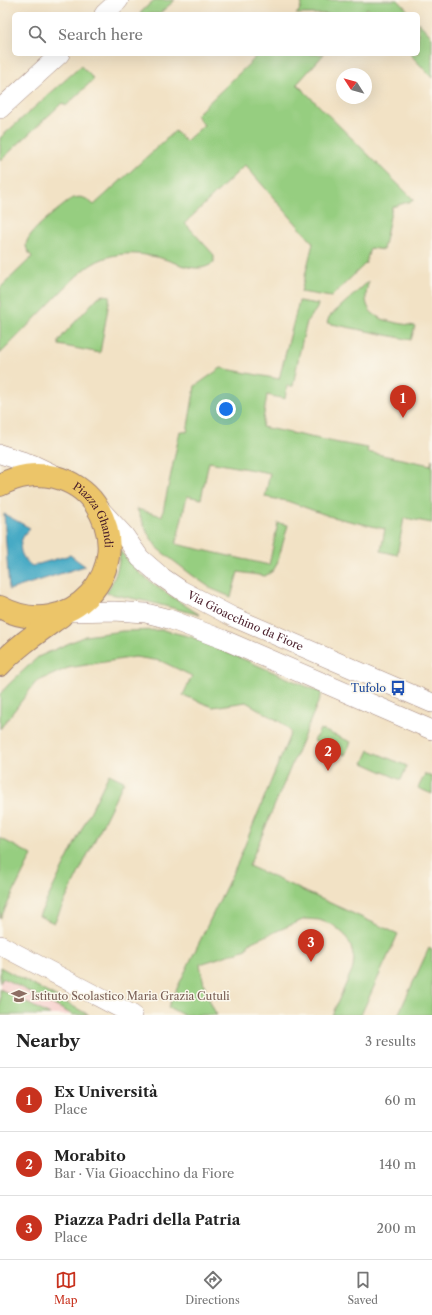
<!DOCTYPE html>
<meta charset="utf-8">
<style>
body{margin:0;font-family:"Libre Caslon Text",serif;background:#f2f2f2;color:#222}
.compass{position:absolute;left:336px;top:68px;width:36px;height:36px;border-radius:50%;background:#fff;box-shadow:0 4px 16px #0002;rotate:306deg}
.you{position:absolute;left:226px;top:409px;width:14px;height:14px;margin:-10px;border:3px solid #fff;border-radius:50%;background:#1a73e8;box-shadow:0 0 0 6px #1a73e833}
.badge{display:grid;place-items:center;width:26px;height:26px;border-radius:50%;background:#c8321e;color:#fff;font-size:13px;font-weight:700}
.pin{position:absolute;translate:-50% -33px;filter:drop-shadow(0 1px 2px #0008)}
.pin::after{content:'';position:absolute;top:21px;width:14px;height:12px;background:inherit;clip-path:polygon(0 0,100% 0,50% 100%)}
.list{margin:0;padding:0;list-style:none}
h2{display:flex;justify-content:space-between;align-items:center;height:52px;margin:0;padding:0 16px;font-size:17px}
h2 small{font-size:13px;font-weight:400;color:#767676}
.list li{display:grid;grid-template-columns:26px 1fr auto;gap:12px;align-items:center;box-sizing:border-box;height:64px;padding:0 16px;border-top:1px solid #e0e0e0}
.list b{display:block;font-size:15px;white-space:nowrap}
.list p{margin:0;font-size:13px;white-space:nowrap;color:#767676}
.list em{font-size:13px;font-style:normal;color:#767676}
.icon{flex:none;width:22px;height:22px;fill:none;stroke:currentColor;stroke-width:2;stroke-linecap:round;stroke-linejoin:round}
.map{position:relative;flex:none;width:432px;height:1015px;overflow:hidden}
.search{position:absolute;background:#fff;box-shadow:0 4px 16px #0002;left:12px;right:12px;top:12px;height:44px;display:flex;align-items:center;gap:10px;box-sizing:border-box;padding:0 14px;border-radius:6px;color:#767676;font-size:15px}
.sheet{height:244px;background:#fff}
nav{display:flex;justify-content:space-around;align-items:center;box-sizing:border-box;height:56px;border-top:1px solid #e0e0e0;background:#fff;font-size:11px;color:#767676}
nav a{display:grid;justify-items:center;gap:2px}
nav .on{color:#c8321e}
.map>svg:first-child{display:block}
.built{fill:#f7d0cd}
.green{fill:#96ce80;stroke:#707656}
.water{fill:#46aac5;stroke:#486478}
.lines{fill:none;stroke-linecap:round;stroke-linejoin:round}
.minor-casing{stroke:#9e8078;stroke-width:20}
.major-casing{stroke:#9e8078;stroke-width:24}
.minor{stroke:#fff;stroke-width:19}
.major{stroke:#ecc569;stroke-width:22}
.labels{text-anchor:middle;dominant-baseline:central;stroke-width:3;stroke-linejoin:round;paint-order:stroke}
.street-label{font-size:11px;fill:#4a1f2b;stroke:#fbf7ec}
.transit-label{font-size:11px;fill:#164399;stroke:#fbf7ec;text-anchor:end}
.education-label{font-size:11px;fill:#785e54;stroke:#fbf7ec;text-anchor:start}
</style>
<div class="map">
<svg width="432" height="1015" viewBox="0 0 432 1015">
<rect width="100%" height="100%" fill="#fbf7ec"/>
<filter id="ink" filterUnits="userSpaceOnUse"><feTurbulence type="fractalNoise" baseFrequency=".025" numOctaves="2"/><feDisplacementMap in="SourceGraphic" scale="8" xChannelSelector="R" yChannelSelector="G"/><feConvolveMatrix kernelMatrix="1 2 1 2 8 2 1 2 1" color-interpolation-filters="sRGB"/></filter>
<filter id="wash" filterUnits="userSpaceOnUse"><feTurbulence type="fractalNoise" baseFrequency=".012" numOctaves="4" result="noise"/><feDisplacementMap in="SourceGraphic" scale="16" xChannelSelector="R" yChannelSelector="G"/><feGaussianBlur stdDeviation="0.9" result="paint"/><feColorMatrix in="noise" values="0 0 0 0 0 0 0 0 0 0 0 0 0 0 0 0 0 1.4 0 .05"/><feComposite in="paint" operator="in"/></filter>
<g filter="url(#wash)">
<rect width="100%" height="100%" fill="#f2e2c5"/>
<path class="built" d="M0,976l3,2 70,37h-73z"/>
<g class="green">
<path d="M154,0h21l-16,14h-20z"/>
<path d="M303,0h95l13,14h-38l-6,-6 -6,6h-65l3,-3z"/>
<path d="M418,22l14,15v41l-22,-24h8z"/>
<path d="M256,54h68l-27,30 117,116 -22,7 -9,43 -13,-2 -4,15 -35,34 -30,-5 12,-49 -68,-78 -60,58 29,32v7c-17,15 -40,-2 -58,-5 -17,-4 -34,-5 -51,1 -21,7 -38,28 -54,44 -17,17 -34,35 -51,52v-66l32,-31c-2,-3 -5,-6 -6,-11 0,-15 34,-37 45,-47 11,-4 15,-1 23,6l81,-74 11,10 18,-16 -8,-10 57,-55z"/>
<path d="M81,66l13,13 -28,27 -4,-3 -62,58v-23z"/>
<path d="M369,281c-13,39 18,40 46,45l-4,14 -84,-17 2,-6z"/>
<path d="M103,295l7,1 -10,57 -41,-8v-4l5,-7 34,-37z"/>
<path d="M299,301l19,3c-1,9 -9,11 -11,18 -6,21 -10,43 -14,64h-6l-2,13 -18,-4 -5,32 77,16 29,5 -1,4 64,13 1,-6v64l-28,-5 -7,37 -16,-4 4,-22 -53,-12 -45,-16 -22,-4 5,-24 -61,-11 -8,37 -14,-3 -11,48 93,21 9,-42 10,2 -11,39 -4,7 -8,5 -27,-4 -7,25 -19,-8 -20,-14 -34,-26 -11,-17 -10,-23 25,7 18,-85 7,1 8,-46 26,-18 58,11z"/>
<path d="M120,551l18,21 22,17 40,26 -55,-14 -39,-8c9,-13 13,-26 14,-42z"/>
<path d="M163,630l29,7 130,56 -73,173 149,68 -37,81h-29l21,-47 1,-9 -3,-13 -6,-11 -12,-10 -14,-5 -14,-1 -56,24 -2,6 -47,15c3,18 7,35 17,51h-34l-15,-8 70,-145 53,-130 -9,-9 -36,-21 -33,5 -30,-12 9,-19 -31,-15 -26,-4 -67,11 -32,14 -36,47v-35l9,-10 29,-27 47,-21 37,-5z"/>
<path d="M320,729l31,13 -6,13 -31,-14z"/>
<path d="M369,750l38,16 -6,14 -38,-17z"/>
<path d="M109,774l15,7 -70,142 -15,-7z"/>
<path d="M425,774l7,3v17l-14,-6z"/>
<path d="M0,838l32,17 -32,64z"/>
<path d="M429,948l3,2v65h-34z"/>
<path d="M0,967l89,48h-16l-70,-37 -3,5z"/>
<path d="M0,989l50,26h-50z"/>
</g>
<path class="water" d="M4,514l26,14c-13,13 -13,27 2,38l38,-11 15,11 -76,24z"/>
</g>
<g filter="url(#ink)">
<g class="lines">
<defs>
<g id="minor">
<path d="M104,14l15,-14"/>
<path d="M0,109l60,-55"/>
<path d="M0,454l32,10 23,11"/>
<path id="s1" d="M100,509l24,26 16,23 22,19 19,13 52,27 199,86"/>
<path d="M67,612l47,-1 32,2 23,6 53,20 210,91"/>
<path d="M0,945l133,70"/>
</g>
<g id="major">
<path id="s2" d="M0,485c19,-10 35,-12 55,-8 16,4 31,14 40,27 44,65 -26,141 -95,103"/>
<path d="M0,665c17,-19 40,-34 61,-49"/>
</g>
</defs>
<use href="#minor" class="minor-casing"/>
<use href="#major" class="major-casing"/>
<use href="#minor" class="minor"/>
<use href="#major" class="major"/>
</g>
</g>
<defs>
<symbol id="bus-bare" viewBox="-9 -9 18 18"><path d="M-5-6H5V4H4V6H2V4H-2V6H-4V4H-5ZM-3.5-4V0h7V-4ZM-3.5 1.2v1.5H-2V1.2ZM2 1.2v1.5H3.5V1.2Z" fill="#1a4fb4" stroke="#fbf7ec" stroke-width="2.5" paint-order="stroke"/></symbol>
<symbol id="school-bare" viewBox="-9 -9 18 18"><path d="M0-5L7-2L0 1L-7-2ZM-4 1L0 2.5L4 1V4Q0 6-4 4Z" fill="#8d6e63" stroke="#fbf7ec" stroke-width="2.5" paint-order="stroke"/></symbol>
</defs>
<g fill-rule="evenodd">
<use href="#bus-bare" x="387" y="677" width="22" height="22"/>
<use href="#school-bare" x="8" y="985" width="22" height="22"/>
</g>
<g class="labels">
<g class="street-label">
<text stroke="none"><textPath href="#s2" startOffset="115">Piazza Ghandi</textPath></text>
<text stroke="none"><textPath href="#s1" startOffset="187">Via Gioacchino da Fiore</textPath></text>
</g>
<g class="transit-label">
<text x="386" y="688">Tufolo</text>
</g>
<g class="education-label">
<text x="31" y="996">Istituto Scolastico Maria Grazia Cutuli</text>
</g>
</g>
</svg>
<svg class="compass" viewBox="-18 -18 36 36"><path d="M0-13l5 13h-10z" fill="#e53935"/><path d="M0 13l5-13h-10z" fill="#767676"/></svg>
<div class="you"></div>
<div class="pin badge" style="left:403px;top:418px">1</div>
<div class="pin badge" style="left:328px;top:771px">2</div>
<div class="pin badge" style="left:311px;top:962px">3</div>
<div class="search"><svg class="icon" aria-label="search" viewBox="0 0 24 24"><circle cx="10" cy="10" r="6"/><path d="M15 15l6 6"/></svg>Search here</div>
</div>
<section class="sheet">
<h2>Nearby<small>3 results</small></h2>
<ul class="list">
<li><span class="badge">1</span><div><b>Ex Università</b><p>Place</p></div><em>60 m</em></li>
<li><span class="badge">2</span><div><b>Morabito</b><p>Bar · Via Gioacchino da Fiore</p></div><em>140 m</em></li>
<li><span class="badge">3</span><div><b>Piazza Padri della Patria</b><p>Place</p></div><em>200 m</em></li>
</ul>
</section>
<nav>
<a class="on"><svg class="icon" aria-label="map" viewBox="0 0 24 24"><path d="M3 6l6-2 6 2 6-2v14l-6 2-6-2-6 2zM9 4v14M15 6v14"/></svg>Map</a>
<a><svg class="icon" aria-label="directions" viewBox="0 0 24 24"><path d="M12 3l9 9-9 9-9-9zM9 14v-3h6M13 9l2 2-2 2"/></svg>Directions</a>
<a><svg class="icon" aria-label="saved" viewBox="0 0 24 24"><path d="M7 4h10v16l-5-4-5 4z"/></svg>Saved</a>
</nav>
